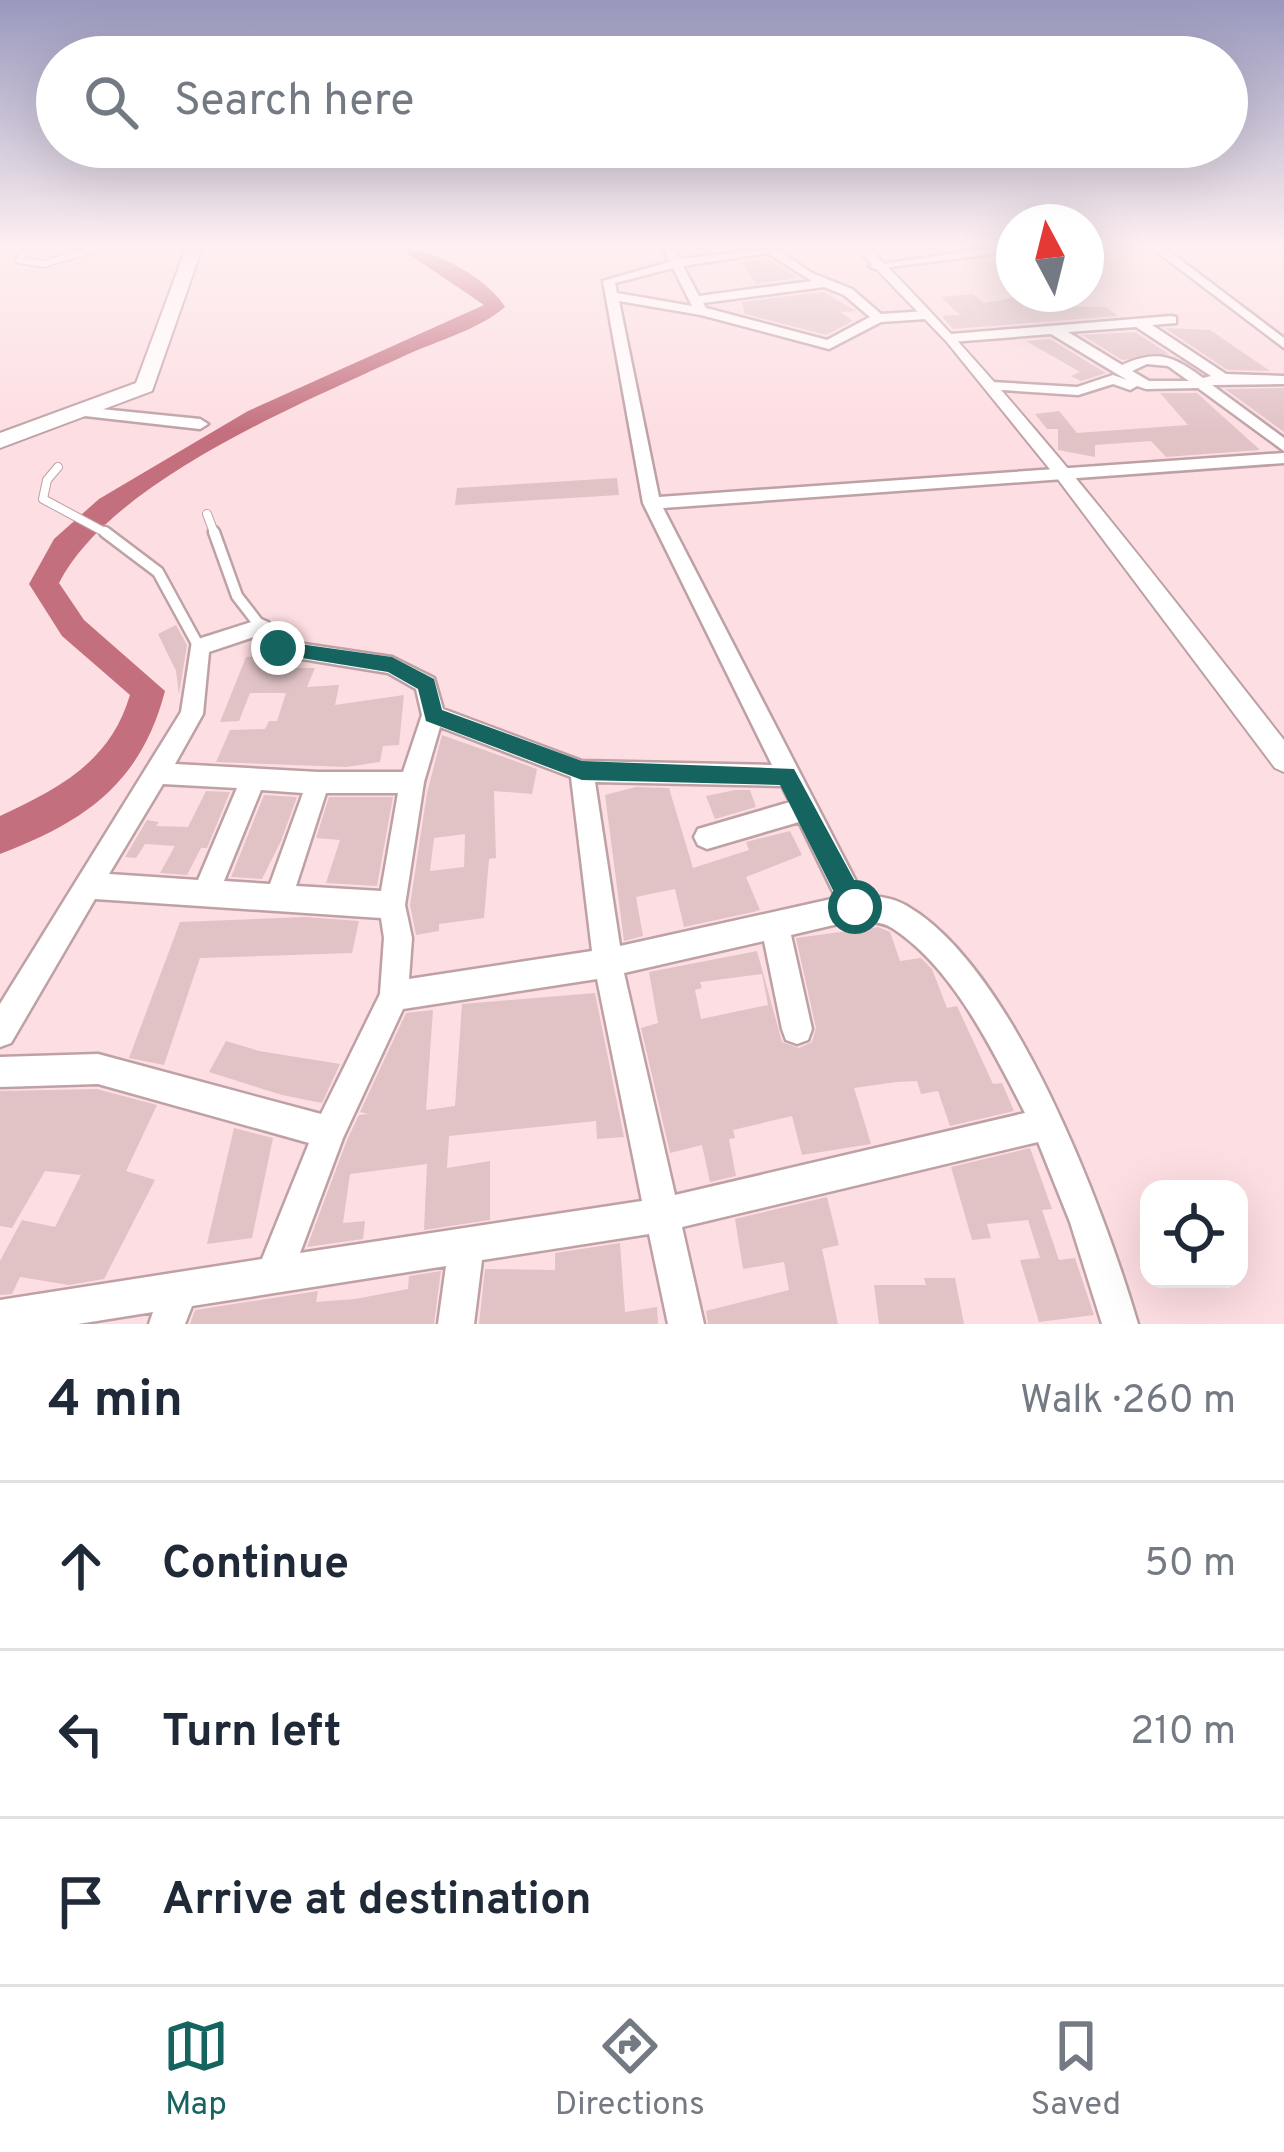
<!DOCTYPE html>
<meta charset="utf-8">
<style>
body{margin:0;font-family:Overpass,sans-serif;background:#f6f6f7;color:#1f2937}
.controls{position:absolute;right:36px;bottom:36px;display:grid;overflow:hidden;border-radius:24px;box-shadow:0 12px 48px #0002}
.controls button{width:108px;height:108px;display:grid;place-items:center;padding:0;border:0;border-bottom:3px solid #e0e1e3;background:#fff;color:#1f2937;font:60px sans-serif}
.compass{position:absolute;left:996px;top:204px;width:108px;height:108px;border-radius:50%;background:#fff;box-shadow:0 12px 48px #0002;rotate:353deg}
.stop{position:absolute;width:36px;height:36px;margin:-27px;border:9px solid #166460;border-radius:50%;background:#fff}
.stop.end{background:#166460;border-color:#fff;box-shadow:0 3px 12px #0008}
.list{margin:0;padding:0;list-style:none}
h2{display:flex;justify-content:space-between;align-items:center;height:156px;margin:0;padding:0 48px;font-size:51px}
h2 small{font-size:39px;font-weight:400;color:#747a83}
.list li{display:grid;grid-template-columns:78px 1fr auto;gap:36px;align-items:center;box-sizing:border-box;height:168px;padding:0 48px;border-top:3px solid #e0e1e3}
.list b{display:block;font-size:45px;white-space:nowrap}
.list em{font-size:39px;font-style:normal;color:#747a83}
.icon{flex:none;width:66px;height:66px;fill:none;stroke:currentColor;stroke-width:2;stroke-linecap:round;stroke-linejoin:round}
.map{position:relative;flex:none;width:1284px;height:1324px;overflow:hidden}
.search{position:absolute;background:#fff;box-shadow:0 12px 48px #0002;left:36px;right:36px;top:36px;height:132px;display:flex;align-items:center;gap:30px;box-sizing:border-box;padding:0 42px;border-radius:66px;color:#747a83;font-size:45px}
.sheet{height:660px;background:#fff}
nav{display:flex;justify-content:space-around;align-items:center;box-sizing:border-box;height:168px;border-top:3px solid #e0e1e3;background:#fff;font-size:33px;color:#747a83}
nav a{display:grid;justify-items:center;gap:6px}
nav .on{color:#166460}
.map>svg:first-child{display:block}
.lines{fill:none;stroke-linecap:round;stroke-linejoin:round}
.river{fill:#c36f7d;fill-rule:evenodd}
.building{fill:#e1c3c6;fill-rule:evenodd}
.service-far2-casing{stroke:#bea1a5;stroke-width:9}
.service-far1-casing{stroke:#bea1a5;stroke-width:10}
.service-casing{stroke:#bea1a5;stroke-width:15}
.minor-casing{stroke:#bea1a5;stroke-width:5}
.tertiary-casing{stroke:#bea1a5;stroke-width:4}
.secondary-casing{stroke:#bea1a5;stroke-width:4}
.service-far2{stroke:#fff;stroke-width:6}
.service-far1{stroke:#fff;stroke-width:8}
.service{stroke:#fff;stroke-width:10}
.minor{fill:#fff;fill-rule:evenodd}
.tertiary{fill:#fff;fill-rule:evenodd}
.secondary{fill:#fff;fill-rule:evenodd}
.route{fill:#166460}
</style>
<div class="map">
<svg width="1284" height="1324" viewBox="0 0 1284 1324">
<rect width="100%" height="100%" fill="#fddee2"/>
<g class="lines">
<path class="river" d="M400,248c32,0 88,30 105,59 -25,22 -68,34 -99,48 -103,48 -294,125 -347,228l25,37 81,71c-24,92 -79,130 -165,163v-38c60,-28 110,-54 130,-121l-68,-59 -33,-52 25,-45 45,-40 149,-88 236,-106z"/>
</g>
<g class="building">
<path d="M766,258l28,17 3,3 -41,6 -15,-22z"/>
<path d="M823,292l33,19 -16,1 13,9 -27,14 -81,-21 -3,-12z"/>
<path d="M973,294l11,9 40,-7 17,10 65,1 12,9 -165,13 -11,-13 18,-1 -19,-18z"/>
<path d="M1165,328l45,2 60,41 -43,-1z"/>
<path d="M1135,332l34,22 -47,6 -40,-25z"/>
<path d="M1050,339l56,34 -25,8 -10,-5 9,-4 -54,-31z"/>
<path d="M1284,388v44l-59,-43z"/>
<path d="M1160,393h37l63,57 -94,7 -15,-16 -56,4v12l-37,-7v-21h-11l-12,-15 24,-3 18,22 111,-8z"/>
<path d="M617,478l2,17 -164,10 2,-17z"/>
<path d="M176,625l11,20 -8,49 -3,-23 -18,-37z"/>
<path d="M267,656l-2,12h50l-8,19 32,-2 -4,20 69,-10 -5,50 -16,1 -3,16 -34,5 -130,-5 14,-32 35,-1 4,-8h8l9,-28h-36l-11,28 -19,1 26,-65z"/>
<path d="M442,735l95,34 -5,25 -38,-3 2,67 -7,1 -5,59 -45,6v7l-23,4 -6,-30 17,-112zM465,834l-1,33 -34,4 4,-33z"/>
<path d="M636,787l33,1 24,80 56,-18 -3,-8 44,-11 12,24 -56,22 14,33 -7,2 -69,15 -9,-38 -39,8 7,39 -19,5 -19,-146z"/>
<path d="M735,790h15l6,17 -41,12 -9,-23z"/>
<path d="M206,791l24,1 -23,56h-6l-14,27 -27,-2 15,-27 -30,-2 -9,14 -11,-1 22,-37 12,2 -3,4 32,1z"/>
<path d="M264,795l33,2 -16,44 -19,38 -31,-2z"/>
<path d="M329,797h64l-16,89 -51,-3 14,-43 -24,-2z"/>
<path d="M305,917l54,4 -7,32 -152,5 -36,107 -35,-7 51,-136z"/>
<path d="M878,927l12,5 10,29 21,-3 11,11 15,39 10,-2 36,78 9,-1 12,28 -64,15 -12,-35 -17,3 -4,-13 -21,1 -42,6 17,56 -69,11 -10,-39 -59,14 2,8 -6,1 7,37 -26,6 -8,-37 -32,8 -29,-125 17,-5 -9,-51 108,-21 25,91 17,6 13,-6 4,-14 -20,-90zM762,974l6,31 -67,14 -6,-29 7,-2 -2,-6z"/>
<path d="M595,993l29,144 -27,2 -1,-18 -147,15 -2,32 43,-7v59l-66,10 3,-66 -61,8 -16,2 -7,49 22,-2 -2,18 -56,8 40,-107 12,-25 9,-1 -8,-2 46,-99 27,-3 -7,100 29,-4 7,-102z"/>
<path d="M226,1041l33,10 81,13 -18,39 -40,-8 -73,-23z"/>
<path d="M97,1089l60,16 -31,66 29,9 -51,99 -35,6 -49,-8 -8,17 -12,1v-34l22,-41 33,7 26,-52 -36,-4 -33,57 -12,-2v-135z"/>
<path d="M234,1128l39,10 -21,100 -45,6z"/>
<path d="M1030,1148l22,61 -10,1 17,50 16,-2 19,57 -55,7 -19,-62 20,-2 -12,-38 -41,4 4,14 -19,2 -21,-73z"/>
<path d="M827,1197l12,48 -17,4 16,75h-130l-2,-13 83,-21 -5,-28 -41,7 -8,-50z"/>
<path d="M620,1243l5,69 32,-5 1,17h-179l6,-55 70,1v-17z"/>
<path d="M441,1271l-7,53h-244l5,-14 123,-19 -2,11 39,-3 53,-10 1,-13z"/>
<path d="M924,1278h31l9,46h-85l-5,-39h52z"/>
</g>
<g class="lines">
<defs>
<path id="service-far2" d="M28,248l-9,12 24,4 56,-16"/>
<g id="service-far1">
<path d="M58,467l-11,13 -4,19 67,36"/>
<path d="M207,514l8,21"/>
</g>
<g id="service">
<path d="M105,532l53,40 41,75"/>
<path d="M214,532l23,64 24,31"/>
</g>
<g id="minor">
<path d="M663,248h10l7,11 95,-11 37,25 40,16 29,25 45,-3 6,4 -6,4 -45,3 -52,27 -128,-34 -82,-14 40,196 625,-44v10l-621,45 200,387c15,1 31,3 44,11 107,62 197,303 231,418h-36l-32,-102 -32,-80 -356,85 22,97h-36l-19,-90 -167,26 -8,64h-36l8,-58 -254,40 -7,18h-36l4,-12 -75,12h-78v-24l262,-41 47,-116 -211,-59 -98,3v-30l98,-3 223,60 59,-120 4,-56 -3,-20 -286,-19 -84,144 -11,4v-43l181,-292 11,-71 69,-22 7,3 16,19 108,16 42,21 9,31 139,52 190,4 -129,-262 -40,-222 66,-19zM767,253l45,28 -113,15 -16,-30zM673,268l19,38 -75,-13 -2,-10zM824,287l20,8 26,22 -43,23 -121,-32 -3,-5zM257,636l14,18 117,19 28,16 6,26 -19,57h-85l-143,-8 28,-50 6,-62zM440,727l131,50 21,174 -183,28 3,-41 -7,-33 19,-123zM595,782l187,4 8,16 -92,27 -4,8 4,8 9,4 92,-27 37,76 -216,48zM163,784l74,4 -39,92 -89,-6zM261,790l42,3 -33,91 -46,-3zM326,793h72l-17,98 -85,-5zM855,920c12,2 27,1 37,8 61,39 101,123 133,185l-350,82 -51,-222 140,-32 18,88 4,11 11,4 11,-4 4,-11 -21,-94zM597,979l45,222 -342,52 43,-115 60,-129z"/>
<path d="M990,248h24v3l-139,18 -6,-3z"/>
<path d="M1152,248h13l119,90v10z"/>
<path d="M1171,316l5,1v6l-24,2 74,49 58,2v8l-72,1 72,53v13l-86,-63 -52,1 -9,-3 -7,4 -17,-6 -35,11 -92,-6v-6l5,-1 86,5 36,-12 14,5 -76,-46 -100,8 -7,-4 7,-4zM1136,327l75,49 -8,2c-30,-22 -45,-29 -81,-13l-54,-33zM1147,364l21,2 21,15h-40l-17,-10z"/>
<path d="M81,407l119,12 8,5 -8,5 -124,-14 -3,-3z"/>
</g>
<path id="tertiary" d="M856,248h13c152,152 282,323 415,492v32l-9,-4 -218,-290 -111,-137z"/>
<path id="secondary" d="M186,248h16l-50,143 -152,57v-15l136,-50z"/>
</defs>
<use href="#service-far2" class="service-far2-casing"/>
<use href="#service-far1" class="service-far1-casing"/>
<use href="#service" class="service-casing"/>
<use href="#minor" class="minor-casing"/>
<use href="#tertiary" class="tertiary-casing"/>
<use href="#secondary" class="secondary-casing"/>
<use href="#service-far2" class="service-far2"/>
<use href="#service-far1" class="service-far1"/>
<use href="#service" class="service"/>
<use href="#minor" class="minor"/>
<use href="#tertiary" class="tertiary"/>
<use href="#secondary" class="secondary"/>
</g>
<linearGradient id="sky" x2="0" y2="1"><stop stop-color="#9998bd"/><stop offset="0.57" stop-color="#fef0f2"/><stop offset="1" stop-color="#fef0f2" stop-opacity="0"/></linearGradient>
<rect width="1284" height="433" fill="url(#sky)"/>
<path class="route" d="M278,641l114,16 42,22 8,31 140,51 212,8 70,129v18h-18l-66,-131 -198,-5 -156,-59 -8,-32 -30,-17 -117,-19 -3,-5z"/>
</svg>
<div class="controls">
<button><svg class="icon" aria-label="locate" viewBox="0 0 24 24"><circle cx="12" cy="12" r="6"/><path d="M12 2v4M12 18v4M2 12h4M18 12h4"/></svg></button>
</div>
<svg class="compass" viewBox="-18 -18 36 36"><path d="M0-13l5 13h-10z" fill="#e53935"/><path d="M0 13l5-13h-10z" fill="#747a83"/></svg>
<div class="stop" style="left:855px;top:907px"></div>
<div class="stop end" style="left:278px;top:648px"></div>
<div class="search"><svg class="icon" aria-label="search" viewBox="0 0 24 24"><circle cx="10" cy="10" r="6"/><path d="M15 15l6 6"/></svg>Search here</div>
</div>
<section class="sheet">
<h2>4 min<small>Walk · 260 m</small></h2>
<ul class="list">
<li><svg class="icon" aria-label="ahead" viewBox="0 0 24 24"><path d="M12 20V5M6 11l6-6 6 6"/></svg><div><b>Continue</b></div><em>50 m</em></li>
<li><svg class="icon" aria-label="left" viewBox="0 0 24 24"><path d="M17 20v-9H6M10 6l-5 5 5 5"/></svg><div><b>Turn left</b></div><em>210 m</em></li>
<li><svg class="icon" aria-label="arrive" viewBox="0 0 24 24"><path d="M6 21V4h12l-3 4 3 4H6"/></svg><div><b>Arrive at destination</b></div></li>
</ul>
</section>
<nav>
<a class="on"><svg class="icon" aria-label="map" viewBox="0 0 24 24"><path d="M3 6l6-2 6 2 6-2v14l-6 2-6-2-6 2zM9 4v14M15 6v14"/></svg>Map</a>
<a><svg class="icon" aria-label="directions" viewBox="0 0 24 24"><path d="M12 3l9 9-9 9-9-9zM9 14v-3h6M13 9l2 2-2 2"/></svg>Directions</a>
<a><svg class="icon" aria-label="saved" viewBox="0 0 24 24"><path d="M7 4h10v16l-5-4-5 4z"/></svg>Saved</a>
</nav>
